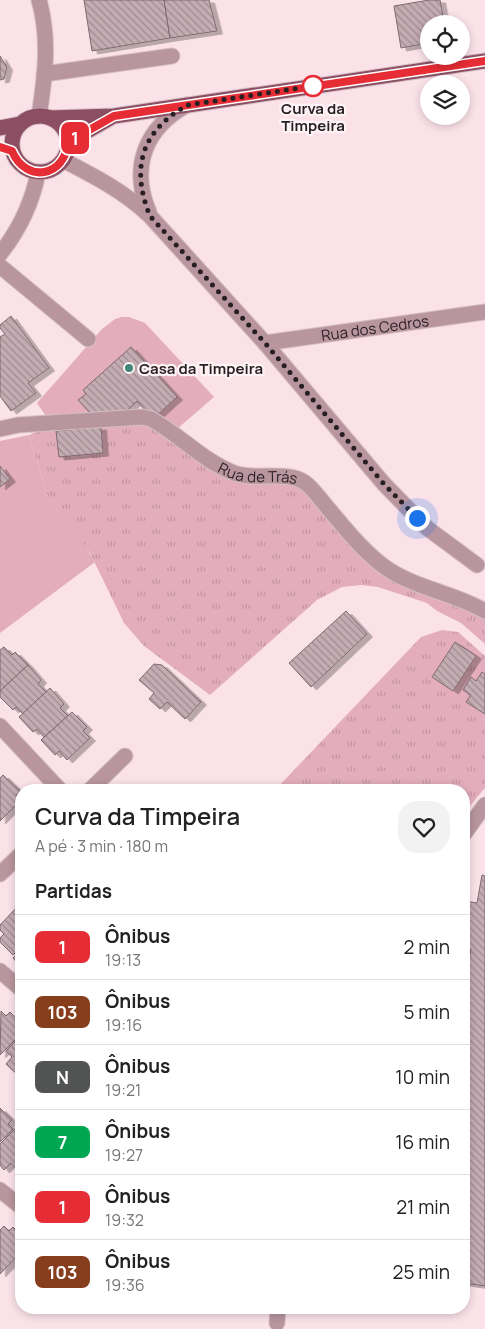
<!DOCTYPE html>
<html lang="pt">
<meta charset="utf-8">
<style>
:root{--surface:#fff;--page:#f2f2f2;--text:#222;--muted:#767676;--line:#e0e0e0}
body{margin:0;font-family:Manrope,sans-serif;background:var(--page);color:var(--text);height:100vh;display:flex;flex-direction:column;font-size:19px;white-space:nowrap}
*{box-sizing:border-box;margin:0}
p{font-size:16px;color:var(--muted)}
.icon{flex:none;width:28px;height:28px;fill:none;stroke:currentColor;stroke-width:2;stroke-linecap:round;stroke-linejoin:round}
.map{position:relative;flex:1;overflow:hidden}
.side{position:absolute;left:15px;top:784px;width:455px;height:530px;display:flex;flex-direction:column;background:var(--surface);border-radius:20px;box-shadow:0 2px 8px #0003}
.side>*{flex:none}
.badge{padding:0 10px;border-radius:8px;font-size:18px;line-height:32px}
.buttons{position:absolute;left:420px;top:15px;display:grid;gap:10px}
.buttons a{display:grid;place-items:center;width:50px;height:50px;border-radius:50%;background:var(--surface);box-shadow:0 2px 8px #0003;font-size:25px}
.you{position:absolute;width:25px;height:25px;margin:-12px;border:4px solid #fff;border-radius:50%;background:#1a73e8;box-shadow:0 0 0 8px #1a73e833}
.map>.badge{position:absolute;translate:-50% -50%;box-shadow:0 0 0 2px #fff}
h2{padding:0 20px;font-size:19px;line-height:45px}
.round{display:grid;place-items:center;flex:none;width:52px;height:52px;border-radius:20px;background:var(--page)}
.overview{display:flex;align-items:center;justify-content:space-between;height:85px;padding:0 20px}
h1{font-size:24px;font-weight:600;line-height:38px}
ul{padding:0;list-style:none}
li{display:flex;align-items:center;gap:15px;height:65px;padding:0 20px;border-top:1px solid var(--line)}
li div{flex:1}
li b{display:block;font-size:19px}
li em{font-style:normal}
li .badge{min-width:55px;font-weight:700;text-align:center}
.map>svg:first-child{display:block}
</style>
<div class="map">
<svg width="485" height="1329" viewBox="0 0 485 1329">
<defs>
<pattern id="grass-tufts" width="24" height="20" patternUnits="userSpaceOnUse" patternTransform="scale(1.25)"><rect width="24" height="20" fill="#e3adbd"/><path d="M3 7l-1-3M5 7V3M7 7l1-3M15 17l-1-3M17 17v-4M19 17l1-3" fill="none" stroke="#c394a2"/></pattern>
<pattern id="building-back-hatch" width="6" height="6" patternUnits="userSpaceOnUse" patternTransform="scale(1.25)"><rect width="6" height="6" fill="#c4acb3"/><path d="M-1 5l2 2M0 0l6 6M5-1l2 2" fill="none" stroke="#9f8b91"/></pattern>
<filter id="shadow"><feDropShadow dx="5.5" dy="3" stdDeviation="0" flood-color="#0004"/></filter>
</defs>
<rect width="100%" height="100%" fill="#fbe2e9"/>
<g fill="url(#grass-tufts)">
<path d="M147 419 233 480 300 485 354 543 457 605 485 618V644L461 623 437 611 427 603 378 587 361 585 342 587 317 600 210 695 144 646 124 623 90 553 48 497 29 435 55 425Z"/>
<path d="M442 630 458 632 485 656V788L464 813V790H275L421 637Z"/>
</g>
<g fill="#e3adbd">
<path d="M122 317H129L145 323 214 397 177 429 153 419 137 402 122 415 48 419 37 403 102 329 115 319Z"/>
<path d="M29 435 48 497 84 544 95 562 0 633V487L10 479 0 466V441Z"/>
</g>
<g fill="url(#building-back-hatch)" stroke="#7f696f" filter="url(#shadow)">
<path d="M84 0H164L170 38 92 51Z"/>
<path d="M164 0H209L217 31 170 38Z"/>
<path d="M429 0H440L443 16 437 17 438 24H429V43L401 48 394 6Z"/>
<path d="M0 56 7 67 4 79 0 80Z"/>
<path d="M11 316 49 368 28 383 36 393 11 411 0 396V337L5 334 0 328V325Z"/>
<path d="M131 347 177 397 153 419 137 401 122 415 93 416 78 400 86 394 83 390Z"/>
<path d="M101 427 103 453 59 457 56 431Z"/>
<path d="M0 466 10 479 0 487Z"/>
<path d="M346 611 367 634 311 687 289 663Z"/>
<path d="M455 642 476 656 453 691 432 677Z"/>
<path d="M4 647 12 655 15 652 28 665 0 691V650Z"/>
<path d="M154 664 162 665 201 702 185 719 167 702 160 709 149 699 154 693 139 680Z"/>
<path d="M28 665 41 680 38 684 46 692 23 714 16 707 13 710 0 697V691Z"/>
<path d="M482 672 485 674V714L466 702 471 695 463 690 471 677 476 681Z"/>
<path d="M50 688 64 704 60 708 68 716 44 737 37 729 33 732 19 717Z"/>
<path d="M72 712 87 727 83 731 90 738 67 760 59 751 55 755 41 740Z"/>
<path d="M3 775 20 791 16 795 21 800 0 821V778Z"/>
<path d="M482 875 485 876V1286L464 1283V995L471 949 464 948V901L477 903Z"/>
<path d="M18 906 21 909V947L13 955 0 942V938L4 934 0 930V925Z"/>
<path d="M21 949V967L13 958Z"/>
<path d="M1 1011 6 1016 10 1012 21 1023V1034L0 1055Z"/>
<path d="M21 1035V1078L6 1064 12 1057 6 1051Z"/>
<path d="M0 1108 12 1120 8 1124 13 1129 0 1142Z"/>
<path d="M21 1123V1166L17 1170 11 1163 4 1170 0 1165V1144Z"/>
<path d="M4 1226 9 1231 13 1227 21 1235V1252L0 1274V1230Z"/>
</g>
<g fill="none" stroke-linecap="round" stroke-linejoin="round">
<g stroke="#d5bfc5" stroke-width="17">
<g id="minor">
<path d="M44 74 172 56"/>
<path d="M39 116C45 77 50 39 39 0"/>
<path d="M63 160C94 176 125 192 150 216L265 343 384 484 427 528 477 565"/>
<path d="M149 212C130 167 145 128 187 105"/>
<path d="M0 254C20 229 32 203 38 173"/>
<path d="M0 266 88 339"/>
<path id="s1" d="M265 343 485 312"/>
<path id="s2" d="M0 429 18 425 142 417 151 419C180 435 203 461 234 473 255 481 286 470 304 482 313 488 320 499 327 507 344 527 361 549 382 565 412 588 452 592 485 611"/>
<path d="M0 726 60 790"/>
<path d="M90 790 125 756"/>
<path d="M464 834 485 805"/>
<path d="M0 874 21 854"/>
<path d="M0 971 21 989"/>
<path d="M0 1190 21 1207"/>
<path d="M277 1323 278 1308"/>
</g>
</g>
<g stroke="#d5bfc5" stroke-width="17">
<g id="major">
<circle cx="40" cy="144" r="28"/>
<path d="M50 118 114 116 485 61"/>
<path d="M0 128 20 124"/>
<path d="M68 142 110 118"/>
</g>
</g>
<use href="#minor" stroke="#b9959f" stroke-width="15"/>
<use href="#major" stroke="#8b4e62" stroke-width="15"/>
</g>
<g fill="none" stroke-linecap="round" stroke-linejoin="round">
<g stroke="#fff" stroke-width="11">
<path id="line" d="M0 147 12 151C26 184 65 177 68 142L114 116 485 61"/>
</g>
<use href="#line" stroke="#e62c34" stroke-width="8"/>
<path stroke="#281f22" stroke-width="5" stroke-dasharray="0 9" d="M313 86 188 105C142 130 130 167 150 216L265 343 384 484 417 518"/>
</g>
<circle fill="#fff" stroke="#e62c34" stroke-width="2.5" cx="313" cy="86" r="10"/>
<circle fill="#438679" stroke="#fef4f6" stroke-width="2" cx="129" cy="368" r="5"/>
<g text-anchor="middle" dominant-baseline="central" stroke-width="4.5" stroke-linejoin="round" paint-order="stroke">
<g font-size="15" font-weight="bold" fill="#281f22" stroke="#fef4f6">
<text x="313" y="108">Curva da<tspan x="313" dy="17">Timpeira</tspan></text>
</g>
<g font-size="15" fill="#281f22" stroke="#fef4f6">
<text stroke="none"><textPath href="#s1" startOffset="111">Rua dos Cedros</textPath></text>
<text stroke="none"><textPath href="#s2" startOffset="275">Rua de Trás</textPath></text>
</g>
<g font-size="15" font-weight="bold" fill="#281f22" stroke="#fef4f6" text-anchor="start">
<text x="139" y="368">Casa da Timpeira</text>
</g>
</g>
</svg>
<div class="buttons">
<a><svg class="icon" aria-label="locate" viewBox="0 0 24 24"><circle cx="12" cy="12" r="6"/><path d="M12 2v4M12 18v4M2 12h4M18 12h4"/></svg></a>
<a><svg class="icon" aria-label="layers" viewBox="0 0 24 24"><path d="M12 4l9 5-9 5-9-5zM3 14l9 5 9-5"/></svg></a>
</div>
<div class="you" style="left:417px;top:518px"></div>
<b class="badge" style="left:75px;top:138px;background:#e62c34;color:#fff">1</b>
<section class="side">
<div class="overview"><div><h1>Curva da Timpeira</h1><p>A pé · 3 min · 180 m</p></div><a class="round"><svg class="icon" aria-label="heart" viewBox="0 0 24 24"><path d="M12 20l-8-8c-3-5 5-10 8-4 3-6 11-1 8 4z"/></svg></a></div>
<h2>Partidas</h2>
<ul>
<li><span class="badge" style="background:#e62c34;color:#fff">1</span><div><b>Ônibus</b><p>19:13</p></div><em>2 min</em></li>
<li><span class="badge" style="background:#863e1d;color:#fff">103</span><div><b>Ônibus</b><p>19:16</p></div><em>5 min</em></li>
<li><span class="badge" style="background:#525353;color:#fff">N</span><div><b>Ônibus</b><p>19:21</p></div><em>10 min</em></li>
<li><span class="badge" style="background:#00a651;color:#fff">7</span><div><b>Ônibus</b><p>19:27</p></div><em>16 min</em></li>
<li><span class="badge" style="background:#e62c34;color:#fff">1</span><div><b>Ônibus</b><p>19:32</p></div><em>21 min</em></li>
<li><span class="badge" style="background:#863e1d;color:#fff">103</span><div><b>Ônibus</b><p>19:36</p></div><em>25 min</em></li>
</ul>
</section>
</div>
